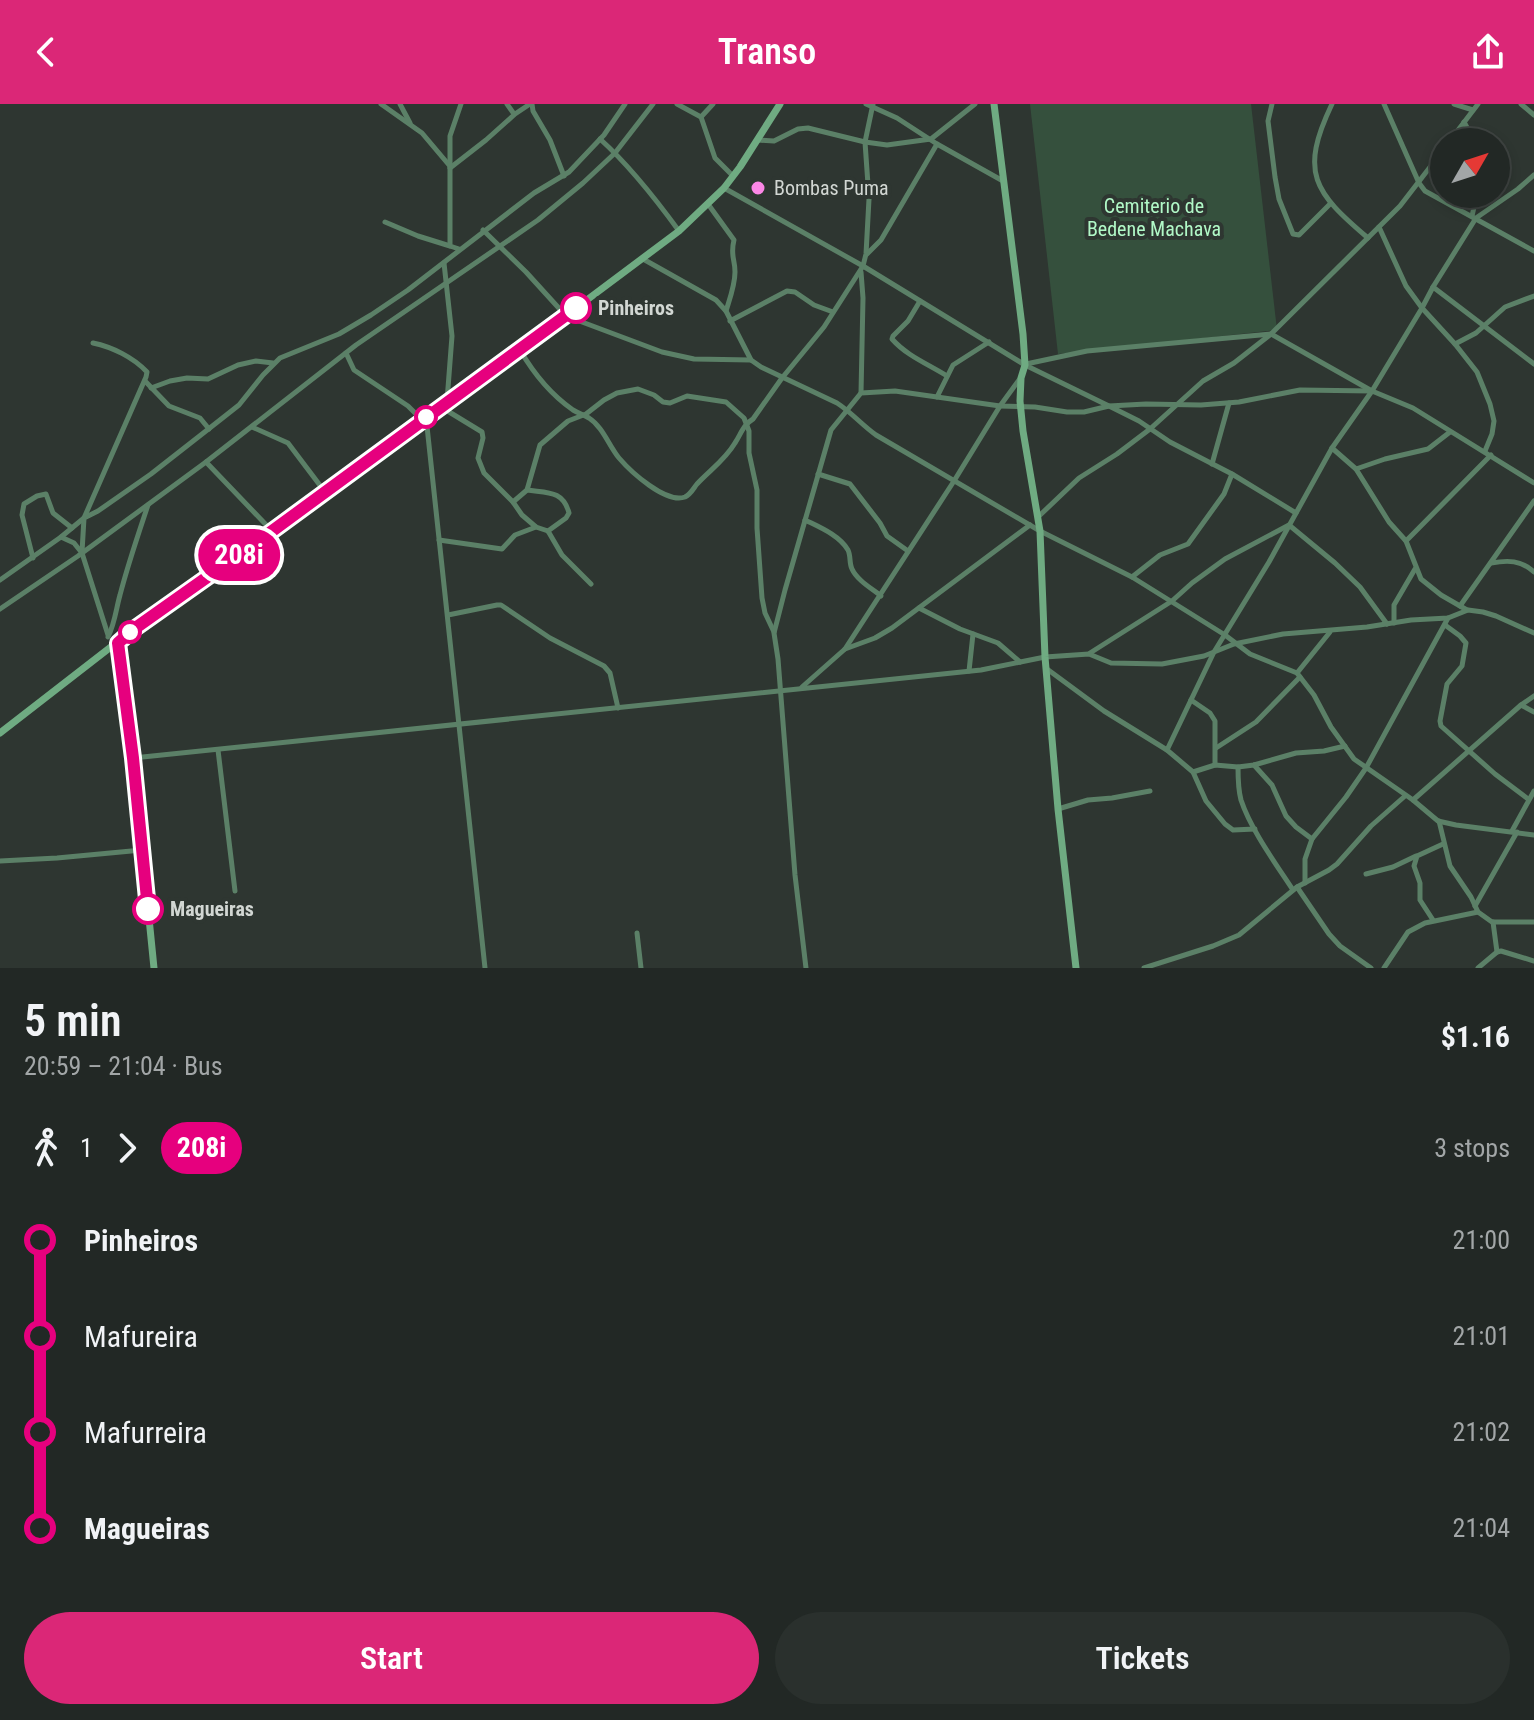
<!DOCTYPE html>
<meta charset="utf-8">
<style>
:root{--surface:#222825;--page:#2a302d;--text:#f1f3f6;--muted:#a2a6a7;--line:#3f4442;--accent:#db2777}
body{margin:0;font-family:"Roboto Condensed",sans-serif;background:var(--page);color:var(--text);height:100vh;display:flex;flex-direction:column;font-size:30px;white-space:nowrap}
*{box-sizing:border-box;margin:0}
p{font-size:26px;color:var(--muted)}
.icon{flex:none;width:44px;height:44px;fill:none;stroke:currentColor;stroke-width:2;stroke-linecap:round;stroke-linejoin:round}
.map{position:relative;height:864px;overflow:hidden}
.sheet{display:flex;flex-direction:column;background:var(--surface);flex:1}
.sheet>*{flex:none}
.badge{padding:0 16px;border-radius:26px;font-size:28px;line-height:52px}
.needle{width:52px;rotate:51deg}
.fabs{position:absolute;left:1430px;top:24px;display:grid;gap:16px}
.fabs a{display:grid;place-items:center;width:80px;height:80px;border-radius:50%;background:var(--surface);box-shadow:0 4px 12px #0003,0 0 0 2px var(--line);font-size:40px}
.map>.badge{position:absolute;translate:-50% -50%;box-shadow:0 0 0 4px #fff}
.legs{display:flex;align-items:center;gap:12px;height:88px;padding:0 24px;font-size:26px}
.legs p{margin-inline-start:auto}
.overview{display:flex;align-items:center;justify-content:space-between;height:136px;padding:0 24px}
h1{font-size:44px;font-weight:600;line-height:60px}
.button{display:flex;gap:16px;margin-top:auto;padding:16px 24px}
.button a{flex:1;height:92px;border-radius:48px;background:var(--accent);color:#fff;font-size:32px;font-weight:600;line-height:92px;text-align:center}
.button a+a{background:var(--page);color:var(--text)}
ul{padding:0 24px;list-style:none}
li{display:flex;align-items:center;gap:28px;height:96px;font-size:30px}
li i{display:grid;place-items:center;width:12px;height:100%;margin:0 10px;background:currentColor}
li i::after{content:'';width:20px;height:20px;margin:-10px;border:6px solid;border-radius:50%;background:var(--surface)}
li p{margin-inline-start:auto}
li:first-child i{background:linear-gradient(#0000 50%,currentColor 0)}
li:last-child i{background:linear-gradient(currentColor 50%,#0000 0)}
header{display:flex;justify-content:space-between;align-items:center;height:104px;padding:0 24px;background:var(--accent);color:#fff;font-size:36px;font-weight:600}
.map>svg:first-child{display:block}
</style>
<header><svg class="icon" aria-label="back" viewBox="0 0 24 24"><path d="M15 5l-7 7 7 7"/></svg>Transo<svg class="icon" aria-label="share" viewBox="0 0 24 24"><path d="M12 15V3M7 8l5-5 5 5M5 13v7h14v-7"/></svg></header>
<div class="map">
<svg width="1534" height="864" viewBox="0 0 1534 864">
<rect width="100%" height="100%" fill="#2e3631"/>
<path fill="#35503d" d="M1030 0H1251L1277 226 1058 250Z"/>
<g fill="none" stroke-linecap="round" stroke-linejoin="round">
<g stroke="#5b8067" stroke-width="5">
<path d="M381 0 422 29 449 61"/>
<path d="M400 0 410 19"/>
<path d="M507 0 514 10"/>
<path d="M532 0 533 7 550 36 564 72"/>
<path d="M677 0 701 13 715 54 733 72"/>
<path d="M866 0 897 14 937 40 1003 77"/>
<path d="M1272 0 1268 17 1275 73 1279 95 1293 130 1299 131 1330 100"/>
<path d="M1332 0C1299 69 1314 88 1368 134"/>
<path d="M1384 0 1419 79 1425 87 1534 147"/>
<path d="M1454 0 1473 6"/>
<path d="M1521 0 1534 11"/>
<path d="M701 13 713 0"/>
<path d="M1464 18 1475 38"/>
<path d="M600 35C630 62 655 94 679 127"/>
<path d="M758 36 774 37 798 25 808 24 865 38 887 41 931 35 975 0"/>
<path d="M1449 38 1478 0"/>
<path d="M450 64 486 36 515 10 530 0"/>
<path d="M724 84 863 162 1025 261 1109 302 1146 300 1201 301 1239 298 1300 286 1372 287"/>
<path d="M708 100 734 136C730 152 735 154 735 168 735 181 730 194 726 207"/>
<path d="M1472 112 1477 90"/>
<path d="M385 118 418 132 450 142"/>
<path d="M1379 123 1406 182 1422 204 1455 240 1477 268 1490 300 1494 317 1492 330 1485 347"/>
<path d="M483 126 526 168 566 212 662 248 694 255 751 256"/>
<path d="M459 145 450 142V32L461 0"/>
<path d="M867 150 881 136 937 40"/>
<path d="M643 155 716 196 726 207 751 256 761 263 837 299C851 308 862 321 876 331L1040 427 1132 473 1225 531 1250 550 1297 569 1314 591 1331 623 1354 655 1413 696 1438 717 1456 721 1534 731"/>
<path d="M444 159 452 232 447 297"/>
<path d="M861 168 863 194 861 289"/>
<path d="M1433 183 1534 260"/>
<path d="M920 197 908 217 893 232 892 235C907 252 928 260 947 272"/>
<path d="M730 217 787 187 795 188 814 201 833 208"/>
<path d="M1455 240 1476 229 1505 203 1534 192"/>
<path d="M520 246C534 270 550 290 573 306 578 309 584 311 589 314 603 323 609 342 619 354 631 368 666 400 685 393 691 390 693 385 697 380 710 366 725 356 735 339 741 330 743 321 753 315L782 274 824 223 863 162 866 150 869 95 865 38 873 0"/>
<path d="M346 249 354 266 408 302 422 316"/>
<path d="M1026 260 1087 247 1271 230 1372 287 1413 304 1534 379"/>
<path d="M145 277 169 302 200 314 209 325"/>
<path d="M151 284 170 277 187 274 208 275 238 261 256 257 273 259"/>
<path d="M937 293 953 261 989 238"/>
<path d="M441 303 482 328 483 334 478 354 484 369 513 398 522 411 536 423 548 427 562 451 591 480"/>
<path d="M426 313 485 864"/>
<path d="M252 323 288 339 325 388"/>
<path d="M1332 344 1356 365 1389 418 1406 437 1421 475 1441 491 1467 506"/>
<path d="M206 358 272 427"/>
<path d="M1212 360 1229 299"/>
<path d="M1356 365 1385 355 1428 345 1450 328"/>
<path d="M818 370 850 380 880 419 887 432 908 447"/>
<path d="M527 386C547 389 563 386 569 409L566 414 548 427"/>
<path d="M513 398 527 386 540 341 568 317 586 310 604 296 617 289 638 285 654 291 663 298 670 299 687 292 726 298 744 314 749 327V349L757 386V424L762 494 765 509 774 528"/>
<path d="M1038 413 1079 374 1117 350 1150 325 1203 277 1234 259 1271 230 1400 102 1444 45"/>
<path d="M805 416C819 423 839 431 848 446 851 452 849 459 852 465 857 476 871 484 881 492"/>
<path d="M61 433 74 439 82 449 108 531"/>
<path d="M439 436 502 445 515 431 536 423"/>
<path d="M1406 437 1491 351"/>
<path d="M82 448 84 414 98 407 151 370 220 316 239 301 263 271 280 254 339 230 371 211 408 186 534 89 569 68 604 31 625 0"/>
<path d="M33 454 22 411 24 400 37 392 46 390 53 409 72 424"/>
<path d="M1491 459C1508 456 1521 456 1534 468"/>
<path d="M1132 473 1160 451 1188 440 1224 390 1232 370"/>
<path d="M0 476 61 433 84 414 146 273 147 268C133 253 112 243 93 239"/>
<path d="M1460 502 1534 397"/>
<path d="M919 504 960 525 998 539 1020 558"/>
<path d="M0 505 78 452 206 358 356 241 538 116 583 79 615 49 653 0"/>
<path d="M448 511 497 501H501L550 534 604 562 610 569 618 604"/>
<path d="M1394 519V501L1415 465"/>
<path d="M1445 521 1460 532 1466 539 1462 562 1447 580 1440 617 1441 622 1495 670 1528 695"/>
<path d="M108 533C115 519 116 505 120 491 128 460 138 431 148 401"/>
<path d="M845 545 875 534 892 524 1030 421"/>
<path d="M1090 549 1172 497 1192 479 1225 455 1289 421 1335 459 1360 483 1387 520"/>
<path d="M1047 565 1104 607 1167 646 1193 668 1206 697 1225 720 1233 726 1255 725"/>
<path d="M969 567 973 530"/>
<path d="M1297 569 1330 528"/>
<path d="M802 583 845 545 954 377 1000 302 1019 276"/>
<path d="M1191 596 1210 609 1215 617V661"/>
<path d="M1521 601 1534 608"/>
<path d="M1216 644 1256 618 1300 573"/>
<path d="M218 646 235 787"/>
<path d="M1167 646 1214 548 1269 458 1332 344 1372 287 1422 204 1433 183 1476 114 1518 85 1534 71"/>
<path d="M133 654 981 566 1045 553 1089 550 1111 559 1162 560 1204 552 1234 540 1283 530 1367 523 1411 516 1448 514 1468 506 1483 508 1496 512 1534 529"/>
<path d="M1254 661 1272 681 1286 712 1296 723 1312 735"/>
<path d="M1238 663C1238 674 1238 685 1241 696 1251 726 1276 760 1293 786"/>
<path d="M1193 668 1215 661 1238 663 1254 661 1296 649 1324 647 1345 642"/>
<path d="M1413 696 1521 601 1534 592"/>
<path d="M1058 705 1088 696 1112 694 1150 687"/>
<path d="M1439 717 1450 762 1471 793 1478 808 1492 818H1534"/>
<path d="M1512 727 1534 687"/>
<path d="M0 757 57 754 142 746"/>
<path d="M1366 770 1393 763 1416 752"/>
<path d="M1305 779V755L1312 735 1346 693 1366 664 1448 514"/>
<path d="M1297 783 1329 830 1340 842 1371 864"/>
<path d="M1475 802 1517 728"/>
<path d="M1433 816 1420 796V779L1414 762 1417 752 1443 740"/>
<path d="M1493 818 1497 848"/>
<path d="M637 829 641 864"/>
<path d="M806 864 795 771 778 555 774 529 785 486 829 333 831 326 861 289 895 287 1000 302 1035 303 1067 308H1084L1109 302 1139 317 1170 338 1232 370 1296 409"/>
<path d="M1144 864 1213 842 1239 831 1297 783 1329 766 1337 760 1371 722 1405 692"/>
<path d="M1384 864 1408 828 1425 819 1478 808"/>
<path d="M1478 864 1497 848 1501 847 1534 857"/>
</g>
<g stroke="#6fab82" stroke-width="7">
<path d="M994 0 1023 230 1025 261 1021 274 1020 297 1023 327 1040 427 1045 553 1058 705 1076 864"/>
<path d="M118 539 133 654 154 864"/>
<path d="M0 629 134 525 520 246 679 127 724 84 740 63 780 0"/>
</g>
</g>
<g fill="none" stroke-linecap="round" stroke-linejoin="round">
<g stroke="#fff" stroke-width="18">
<path id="line-1" d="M148 805 133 654 118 539 134 525 264 433 576 204"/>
</g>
<use href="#line-1" stroke="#e6007e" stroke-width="12"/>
</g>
<circle fill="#fb87e6" stroke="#2e3631" stroke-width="3" cx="758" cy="84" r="8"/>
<g fill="#fff" stroke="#e6007e" stroke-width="4">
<circle cx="576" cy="204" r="14"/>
<circle cx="426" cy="313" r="10"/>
<circle cx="130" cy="528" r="10"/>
<circle cx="148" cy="805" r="14"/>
</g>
<g text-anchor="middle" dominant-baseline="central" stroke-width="8" stroke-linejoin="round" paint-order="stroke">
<g font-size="20" fill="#d2d7d3" stroke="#2e3631" text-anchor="start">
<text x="774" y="84">Bombas Puma</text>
</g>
<g font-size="20" fill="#b1f8c7" stroke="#2e3631">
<text x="1154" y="102">Cemiterio de<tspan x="1154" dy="23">Bedene Machava</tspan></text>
</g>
<g font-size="20" font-weight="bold" fill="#d2d7d3" stroke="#2e3631" text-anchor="start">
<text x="598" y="204">Pinheiros</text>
<text x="170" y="805">Magueiras</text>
</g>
</g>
</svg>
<div class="fabs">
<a><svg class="needle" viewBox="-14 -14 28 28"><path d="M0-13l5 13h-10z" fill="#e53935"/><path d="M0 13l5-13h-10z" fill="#a2a6a7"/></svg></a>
</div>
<b class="badge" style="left:239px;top:451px;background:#e6007e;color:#fff">208i</b>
</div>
<section class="sheet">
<div class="overview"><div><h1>5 min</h1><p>20:59 – 21:04 · Bus</p></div><b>$1.16</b></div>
<div class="legs"><svg class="icon" aria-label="walk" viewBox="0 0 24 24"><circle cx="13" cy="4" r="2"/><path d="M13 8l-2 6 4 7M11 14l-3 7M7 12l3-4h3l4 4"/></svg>1<svg class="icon" aria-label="forward" viewBox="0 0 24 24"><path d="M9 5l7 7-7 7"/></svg><b class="badge" style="background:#e6007e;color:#fff">208i</b><p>3 stops</p></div>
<ul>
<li><i style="color:#e6007e"></i><b>Pinheiros</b><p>21:00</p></li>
<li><i style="color:#e6007e"></i><span>Mafureira</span><p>21:01</p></li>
<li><i style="color:#e6007e"></i><span>Mafurreira</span><p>21:02</p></li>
<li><i style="color:#e6007e"></i><b>Magueiras</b><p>21:04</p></li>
</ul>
<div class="button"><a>Start</a><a>Tickets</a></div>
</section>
